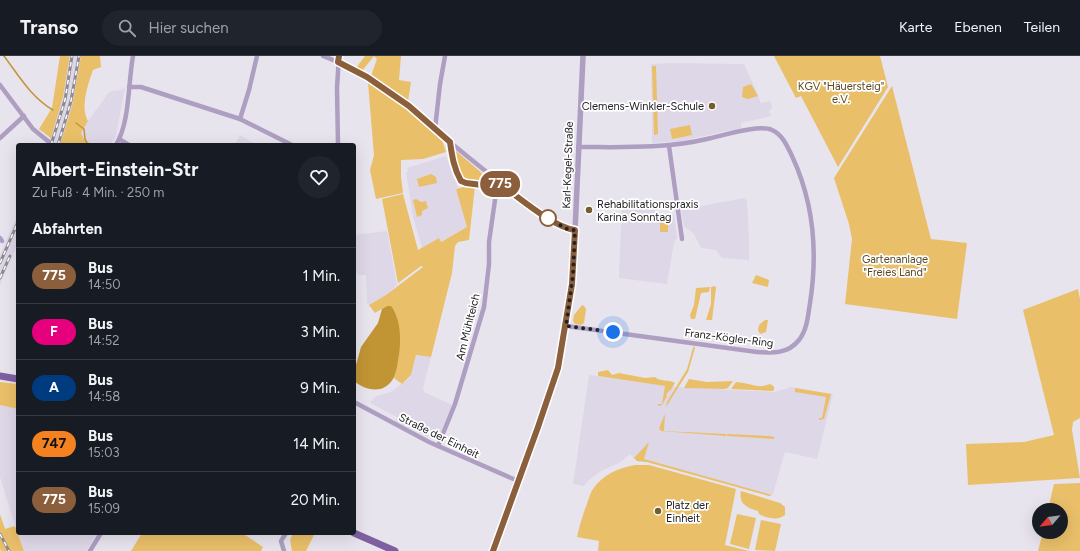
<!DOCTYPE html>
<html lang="de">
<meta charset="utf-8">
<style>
:root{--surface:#171b24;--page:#20242c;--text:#f1f3f6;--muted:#9ea1a6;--line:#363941}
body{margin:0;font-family:Figtree,sans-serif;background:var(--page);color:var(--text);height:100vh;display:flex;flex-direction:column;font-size:15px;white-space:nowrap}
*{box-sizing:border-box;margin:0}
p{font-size:13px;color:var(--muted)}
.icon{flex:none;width:22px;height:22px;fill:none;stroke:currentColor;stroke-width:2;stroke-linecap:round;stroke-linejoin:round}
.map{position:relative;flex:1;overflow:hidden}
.drawer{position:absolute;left:16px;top:87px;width:340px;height:392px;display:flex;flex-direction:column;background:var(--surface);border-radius:4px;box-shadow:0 4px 16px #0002}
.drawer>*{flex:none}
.badge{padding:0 8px;border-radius:13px;font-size:14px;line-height:26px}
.needle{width:26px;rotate:241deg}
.buttons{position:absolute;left:1032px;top:447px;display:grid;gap:8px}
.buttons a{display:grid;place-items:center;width:36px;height:36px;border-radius:50%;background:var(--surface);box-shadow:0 4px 16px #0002;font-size:20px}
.you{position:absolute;width:20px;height:20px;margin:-10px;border:3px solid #fff;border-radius:50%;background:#1a73e8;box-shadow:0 0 0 6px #1a73e833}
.map>.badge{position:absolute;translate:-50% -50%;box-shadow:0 0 0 2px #fff}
h2{padding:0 16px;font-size:15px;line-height:36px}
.round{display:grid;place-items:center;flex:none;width:42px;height:42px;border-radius:21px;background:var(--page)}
.summary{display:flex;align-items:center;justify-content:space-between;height:68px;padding:0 16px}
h1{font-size:19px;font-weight:700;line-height:30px}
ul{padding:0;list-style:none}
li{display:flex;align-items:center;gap:12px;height:56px;padding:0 16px;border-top:1px solid var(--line)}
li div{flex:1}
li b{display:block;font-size:15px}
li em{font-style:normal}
li .badge{min-width:44px;font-weight:700;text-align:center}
header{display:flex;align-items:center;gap:24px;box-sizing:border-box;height:56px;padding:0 20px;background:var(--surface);border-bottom:1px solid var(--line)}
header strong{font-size:19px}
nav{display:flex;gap:22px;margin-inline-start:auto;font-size:14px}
.search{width:280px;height:36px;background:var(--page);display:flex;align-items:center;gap:10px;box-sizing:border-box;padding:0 14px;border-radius:22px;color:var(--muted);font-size:15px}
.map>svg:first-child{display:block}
</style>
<header>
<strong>Transo</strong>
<div class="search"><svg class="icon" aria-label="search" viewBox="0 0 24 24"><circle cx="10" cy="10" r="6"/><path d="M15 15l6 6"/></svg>Hier suchen</div>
<nav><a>Karte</a><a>Ebenen</a><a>Teilen</a></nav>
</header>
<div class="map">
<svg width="1080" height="495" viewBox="0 0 1080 495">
<rect width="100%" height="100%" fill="#e8e4ee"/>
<g fill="#ded7e7">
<path d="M69 0H81L72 50 60 89H48L63 41Z"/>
<path d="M673 7 744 8 755 32 761 47 771 45 772 53 769 54 771 60 741 67V72L681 85 652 87 651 8Z"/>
<path d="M125 31 116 80 110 89H93L84 83 81 77 88 65 107 39 111 35 121 34Z"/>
<path d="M240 79 257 89H235Z"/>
<path d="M446 100 454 123H455L458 132H456L467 171 440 186 439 182 422 192 413 161 406 116 408 115 407 112Z"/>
<path d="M744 142 747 145 749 183V204L722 202 716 194 701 192 694 178 684 170 681 154Z"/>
<path d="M622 146 655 148V158H674L677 182 674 187 667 228 619 222Z"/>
<path d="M18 158V187L0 229V199Z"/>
<path d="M387 175 397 229 386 239 369 249 367 247 366 219H358L355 211 354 179Z"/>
<path d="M416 299 431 301 423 332 424 336 452 349V351L440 378 435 383H432L395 365 397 361 370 347 373 343 377 340 391 336 410 322Z"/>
<path d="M589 319 674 331 775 336 791 331 833 338 817 403 785 396 773 438 769 440 647 406 637 405 630 398 619 407 601 415 589 424 584 430 573 428Z"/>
<path d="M0 349 18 353V477H97L86 495H24L8 447 0 421Z"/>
</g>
<g fill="#e9bf69">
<path d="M60 0H69V4L63 41 51 82 39 73 52 52Z"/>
<path d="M81 0H100L101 11 93 14C88 28 80 51 88 65L81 77 84 83 93 89H60L72 50Z"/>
<path d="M365 0H401L399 24 411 26 408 45 371 20 377 3 374 0 362 15 356 12Z"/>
<path d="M774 0H880L888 31 838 111 801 40 796 42Z"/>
<path d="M652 10H656L658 78 654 79Z"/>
<path d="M368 27 400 47 442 84 446 96 423 103 401 104V121L403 137 376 143 370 114 374 99Z"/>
<path d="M751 28 758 40 748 43 742 41 743 31Z"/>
<path d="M892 30 931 183 967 187 957 263 845 248 852 183 849 168 834 122Z"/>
<path d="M690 69 692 79 672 83 670 73Z"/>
<path d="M455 94 491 125V127L470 126 463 123 454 95Z"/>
<path d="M431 118 436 121 437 127 419 131 417 123Z"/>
<path d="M467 130H475L469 184 458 186 455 190 452 217 431 301 416 299 411 319 402 328 394 322 399 300 387 250 375 257 369 249 386 239 423 211 421 210 398 227 382 143 403 138 418 194 439 182 441 186 467 171 456 133Z"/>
<path d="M416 143 421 146 426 145 428 152 422 155V159L417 161 413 144Z"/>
<rect x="660" y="162" width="8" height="14"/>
<path d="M756 219 769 224 768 231 752 227Z"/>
<path d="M715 230 716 232 712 264H706L711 248V231Z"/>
<path d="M710 231 709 236 701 237 695 263H691L690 259 694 249 696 232Z"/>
<path d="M1078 233 1080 243V362L1073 366 1072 374 1080 422 968 429 966 388 1024 386 1054 379 1023 254Z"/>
<path d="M582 249 584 250 586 253 584 267 581 269 575 268 573 265 574 259Z"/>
<path d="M765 264H768L766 276 760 278 758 274 759 269Z"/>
<path d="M694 290 695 292 688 316 666 351 667 346 687 313 693 292Z"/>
<path d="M608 314 612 319 619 317 645 322 655 321C660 326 668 323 675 327L670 335H669L666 339 667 340 662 349 658 350V348H662L665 330 598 320V316Z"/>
<path d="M689 323 707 326 733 325 728 332 724 333 684 332Z"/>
<path d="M0 326 18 328V353L0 349Z"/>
<path d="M736 326C743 326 756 331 763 330 768 329 770 326 774 331V334L772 335 731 333Z"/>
<path d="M795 332 831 338 824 363 819 364V362H822L826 341 795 336Z"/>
<path d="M665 358 664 375 726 378V380L661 375 659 372Z"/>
<path d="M727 378 769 380 774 381V383L727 380Z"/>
<path d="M649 386 644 403 772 439 769 440 647 406 637 405 634 402Z"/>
<path d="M636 409H649L736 433 725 489 749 495H598L599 485 577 481C579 471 582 462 585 453 588 447 589 439 593 433 602 419 620 411 636 409Z"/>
<path d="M1080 427V495H1038L1043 476H1061V454H1048L1054 428Z"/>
<path d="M741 435 780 447 785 451V459C778 465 767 462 759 458L758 455C748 452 738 448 741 435Z"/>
<path d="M0 458 5 473 15 470 24 495H1L0 493Z"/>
<path d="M737 458 756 462 749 493 730 488Z"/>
<path d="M761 464 781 468 775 495 755 494Z"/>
<path d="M142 477H242L263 491 261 495H131Z"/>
<path d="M293 477H315L306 495H292L290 484Z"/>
</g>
<path fill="#c19534" d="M387 250H391C403 266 401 292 397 311 396 314 395 320 393 323 384 338 367 335 355 326L354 316 361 291 378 267 382 253Z"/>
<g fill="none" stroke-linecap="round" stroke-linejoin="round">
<g stroke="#c19534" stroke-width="1.5">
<path d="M4 0C19 20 31 41 53 54"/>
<path d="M76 67 84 73 85 83 88 89"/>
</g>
<g stroke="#ae9ec2" stroke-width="4.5">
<path d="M323 0C354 12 385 29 410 50 424 62 437 75 451 87 473 105 495 123 518 141 532 152 557 171 575 174"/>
<path d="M0 29 33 73 49 86"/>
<path d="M129 31H141L240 63 292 89"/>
<path d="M240 63 249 34 257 0"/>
<path d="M435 73 440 28 445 0"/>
<path d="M0 82 24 60"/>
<path d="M119 83 129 89"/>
<path d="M116 89C130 66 128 27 133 0"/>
<path d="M338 89 337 32 339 0"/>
<path d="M669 90 682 183"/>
<path d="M0 182 2 185"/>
<path d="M566 270 757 296C773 297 788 298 799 284 807 274 808 260 810 247 818 196 814 147 792 100 787 90 783 79 772 74 759 68 722 80 707 83 665 93 621 91 578 91"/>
<path d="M354 346 429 386 518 425"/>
<path d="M438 390 455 348 484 251 489 208V186L496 137 500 128"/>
<path d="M90 495 101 477"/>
<path d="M284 495 281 485 286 477"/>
</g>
<path stroke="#ae9ec2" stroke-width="5.5" d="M493 495 549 342 560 301 573 219 583 0"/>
<g stroke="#7e60a1" stroke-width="7">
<path d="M0 320 18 323"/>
<path d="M354 477 395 495"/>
</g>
<g stroke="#8d8a91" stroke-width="3">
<g id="rail">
<path d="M51 89 65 44 72 0"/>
<path d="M58 89 71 45 79 0"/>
<path d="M0 207 18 166"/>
<path d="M0 222 10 200"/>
<path d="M0 478 9 495"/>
</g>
</g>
<use href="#rail" stroke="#fff" stroke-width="1.5" stroke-dasharray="4.5" stroke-linecap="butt"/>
</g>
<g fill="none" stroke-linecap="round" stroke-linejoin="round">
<g stroke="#fff" stroke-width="9">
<path id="line" d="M339 0 338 6 367 21 409 50 450 86C452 100 454 113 461 125L466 127 498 131 500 128C520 142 553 171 575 174L572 228 558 312 538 371 493 495"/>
</g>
<use href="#line" stroke="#8b5e3c" stroke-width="6"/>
<path stroke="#222124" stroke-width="4" stroke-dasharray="0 7.2" d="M548 162 569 174H575L573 219 566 270 613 276"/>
</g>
<g fill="#755d2e" stroke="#fff" stroke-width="1.5">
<circle cx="712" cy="50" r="4"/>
<circle cx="589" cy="154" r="4"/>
<circle cx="658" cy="455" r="4"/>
</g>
<circle fill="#fff" stroke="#8b5e3c" stroke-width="2" cx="548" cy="162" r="8"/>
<g text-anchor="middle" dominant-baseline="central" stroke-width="3.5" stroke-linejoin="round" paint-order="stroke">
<g font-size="11" fill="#5b4821" stroke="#fff">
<text x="841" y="30">KGV "Häuersteig"<tspan x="841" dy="13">e.V.</tspan></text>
<text x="895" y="203">Gartenanlage<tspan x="895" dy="13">"Freies Land"</tspan></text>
</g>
<g font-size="11" fill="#222124" stroke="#fff" text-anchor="start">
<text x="704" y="50" text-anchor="end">Clemens-Winkler-Schule</text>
<text x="597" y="148">Rehabilitationspraxis<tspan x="597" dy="13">Karina Sonntag</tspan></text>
<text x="666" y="449">Platz der<tspan x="666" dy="13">Einheit</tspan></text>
</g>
<g font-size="11" fill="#222124" stroke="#fff">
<text transform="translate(568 109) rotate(-88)">Karl-Kegel-Straße</text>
<text transform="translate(468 271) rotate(-76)">Am Mühlteich</text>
<text transform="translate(729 282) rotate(7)">Franz-Kögler-Ring</text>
<text transform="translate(439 380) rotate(26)">Straße der Einheit</text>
</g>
</g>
</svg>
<div class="buttons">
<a><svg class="needle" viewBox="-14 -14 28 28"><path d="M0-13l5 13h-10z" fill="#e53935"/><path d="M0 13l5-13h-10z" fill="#9ea1a6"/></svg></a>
</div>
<div class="you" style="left:613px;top:276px"></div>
<b class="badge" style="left:500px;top:128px;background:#8b5e3c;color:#fff">775</b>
<section class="drawer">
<div class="summary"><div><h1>Albert-Einstein-Str</h1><p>Zu Fuß · 4 Min. · 250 m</p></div><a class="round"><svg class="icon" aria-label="heart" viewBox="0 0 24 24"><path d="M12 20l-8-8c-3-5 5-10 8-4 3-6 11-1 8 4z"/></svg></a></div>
<h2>Abfahrten</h2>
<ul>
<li><span class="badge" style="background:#8b5e3c;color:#fff">775</span><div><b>Bus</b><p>14:50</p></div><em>1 Min.</em></li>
<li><span class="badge" style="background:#e6007e;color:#fff">F</span><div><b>Bus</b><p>14:52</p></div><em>3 Min.</em></li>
<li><span class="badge" style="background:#003b80;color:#fff">A</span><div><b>Bus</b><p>14:58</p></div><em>9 Min.</em></li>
<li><span class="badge" style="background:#f58220;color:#111">747</span><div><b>Bus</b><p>15:03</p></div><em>14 Min.</em></li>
<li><span class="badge" style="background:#8b5e3c;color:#fff">775</span><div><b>Bus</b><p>15:09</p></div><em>20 Min.</em></li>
</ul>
</section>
</div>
